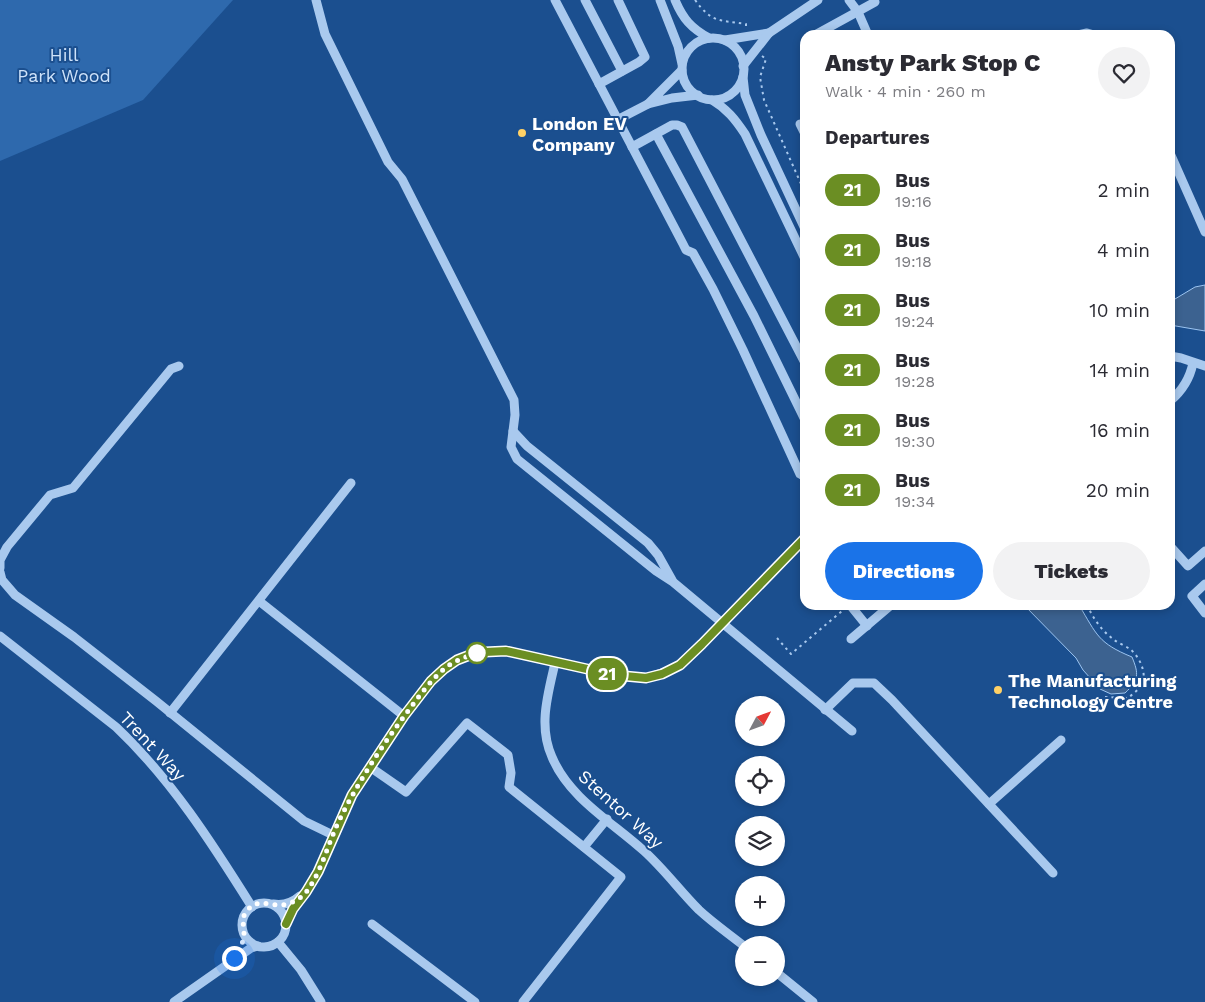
<!DOCTYPE html>
<meta charset="utf-8">
<style>
:root{--surface:#fff;--page:#f2f2f3;--text:#2b2b33;--muted:#7c7c81;--accent:#1a73e8}
body{margin:0;font-family:"Work Sans",sans-serif;background:var(--page);color:var(--text);height:100vh;display:flex;flex-direction:column;font-size:19px;white-space:nowrap}
*{box-sizing:border-box;margin:0}
p{font-size:16px;color:var(--muted)}
.icon{flex:none;width:28px;height:28px;fill:none;stroke:currentColor;stroke-width:2;stroke-linecap:round;stroke-linejoin:round}
.map{position:relative;flex:1;overflow:hidden}
.details{position:absolute;left:800px;top:30px;width:375px;height:580px;display:flex;flex-direction:column;background:var(--surface);border-radius:15px;box-shadow:0 2px 8px #0003}
.details>*{flex:none}
.badge{padding:0 10px;border-radius:16px;font-size:18px;line-height:32px}
.needle{width:32px;rotate:49deg}
.tools{position:absolute;left:735px;top:696px;display:grid;gap:10px}
.tools a{display:grid;place-items:center;width:50px;height:50px;border-radius:50%;background:var(--surface);box-shadow:0 2px 8px #0003;font-size:25px}
.you{position:absolute;width:25px;height:25px;margin:-12px;border:4px solid #fff;border-radius:50%;background:#1a73e8;box-shadow:0 0 0 8px #1a73e833}
.map>.badge{position:absolute;translate:-50% -50%;box-shadow:0 0 0 2px #fff}
h2{padding:0 25px;font-size:19px;line-height:45px}
.round{display:grid;place-items:center;flex:none;width:52px;height:52px;border-radius:26px;background:var(--page)}
.head{display:flex;align-items:center;justify-content:space-between;height:85px;padding:0 25px}
h1{font-size:24px;font-weight:800;line-height:38px}
.primary-button{display:flex;gap:10px;margin-top:auto;padding:10px 25px}
.primary-button a{flex:1;height:58px;border-radius:30px;background:var(--accent);color:#fff;font-size:20px;font-weight:800;line-height:58px;text-align:center}
.primary-button a+a{background:var(--page);color:var(--text)}
ul{padding:0;list-style:none}
li{display:flex;align-items:center;gap:15px;height:60px;padding:0 25px}
li div{flex:1}
li b{display:block;font-size:19px}
li em{font-style:normal}
li .badge{min-width:55px;font-weight:700;text-align:center}
.map>svg:first-child{display:block}
</style>
<div class="map">
<svg width="1205" height="1002" viewBox="0 0 1205 1002">
<rect width="100%" height="100%" fill="#1b4f8f"/>
<path fill="#2e69ad" d="M0 0H233L143 100 0 161Z"/>
<g fill="#3c6290" stroke="#9cc4f0">
<path d="M1205 285V331L1170 325V302L1195 287Z"/>
<path d="M1024 605H1079C1097 635 1098 643 1132 657 1139 674 1139 680 1125 693L1111 694 1100 689 1083 670 1076 658Z"/>
</g>
<g fill="none" stroke-linecap="round" stroke-linejoin="round">
<g stroke="#a9c9ee" stroke-width="2" stroke-dasharray="2.5 4" stroke-linecap="butt">
<path d="M695 0C712 23 719 20 746 24V27"/>
<path d="M762 56 766 59 760 77 764 100 805 193"/>
<path d="M1087 605C1093 618 1101 630 1113 639 1118 643 1125 646 1130 649 1140 657 1149 676 1140 688 1136 691 1132 695 1128 698L1102 697"/>
<path d="M777 638 791 654 842 611"/>
</g>
<g stroke="#a9c9ee" stroke-width="9">
<path d="M316 0 325 34 388 162 402 179 514 400 515 415 511 447 517 459 656 571 673 582 852 731"/>
<path d="M555 0 683 244 686 250 693 253 713 289 743 350 800 474 805 477"/>
<path d="M585 0 622 71"/>
<path d="M660 0 678 46 682 64"/>
<path d="M675 0C683 19 691 28 709 38"/>
<path d="M849 0 858 12 868 35"/>
<path d="M815 35 875 2"/>
<path d="M1078 35 1087 33 1094 35"/>
<circle cx="713" cy="69" r="31"/>
<path d="M725 40 769 33"/>
<path d="M743 66 769 33 818 0"/>
<path d="M682 70 648 104 672 98 698 95"/>
<path d="M743 77 745 95 761 135 805 229"/>
<path d="M599 84 639 62 645 57 618 0"/>
<path d="M712 100C727 109 735 119 745 134L805 259"/>
<path d="M617 120 648 104"/>
<path d="M800 124 805 134"/>
<path d="M656 134 754 316 805 420"/>
<path d="M632 147 672 125H677L682 127 805 363"/>
<path d="M1170 153 1205 232"/>
<path d="M1170 356 1181 358 1205 366"/>
<path d="M1170 401C1182 391 1190 378 1193 363"/>
<path d="M513 431 527 446 648 543 658 555 672 580"/>
<path d="M1170 546 1188 566 1205 551"/>
<path d="M0 568V560L7 547 50 495 73 488 171 369 179 366"/>
<path d="M0 572 2 580 15 595 74 637 156 701 304 821 333 835"/>
<path d="M1205 584 1192 596 1205 613"/>
<path d="M259 601 404 716"/>
<path d="M850 605 867 626"/>
<path d="M0 636 116 727C171 779 212 843 252 907"/>
<path d="M851 639 891 605"/>
<path d="M555 663C548 694 538 726 552 757 569 798 612 822 644 851 664 869 680 891 699 910 713 923 729 934 744 946"/>
<path d="M825 710 853 683H874L892 700 1053 873"/>
<path d="M170 713 351 483"/>
<path d="M370 767 406 792 467 723 508 755 511 773 509 787 621 877 523 1002"/>
<path d="M989 804 1061 740"/>
<path d="M584 847 607 819"/>
<circle cx="264" cy="925" r="22"/>
<path d="M273 904C284 906 292 903 300 896"/>
<path d="M286 924 293 909 306 892 318 872 352 795 404 716 431 681 444 669 457 660 470 655 485 652 506 651 614 675 646 678 662 673 680 665 702 644 805 538"/>
<path d="M372 924 475 1002"/>
<path d="M278 942 301 970 321 1002"/>
<path d="M776 972 813 1002"/>
<path d="M174 1002 251 948 258 946"/>
</g>
</g>
<g fill="none" stroke-linecap="round" stroke-linejoin="round">
<g stroke="#fff" stroke-width="11">
<path id="line" d="M286 924 293 909 306 892 318 872 352 795 404 716 431 681 444 669 457 660 470 655 485 652 506 651 614 675 646 678 662 674 680 665 702 644 805 538"/>
</g>
<use href="#line" stroke="#6b8e23" stroke-width="8"/>
<path stroke="#fff" stroke-width="5" stroke-dasharray="0 9" d="M234 958C239 951 244 942 244 933 244 925 241 919 246 912 257 897 268 906 281 905 290 905 302 898 307 891 321 872 327 847 337 825 357 783 383 744 411 707 421 694 431 680 443 670 453 661 465 657 477 653"/>
</g>
<g fill="#ffd166" stroke="#1b4f8f" stroke-width="2">
<circle cx="522" cy="133" r="5"/>
<circle cx="998" cy="690" r="5"/>
</g>
<circle fill="#fff" stroke="#6b8e23" stroke-width="2.5" cx="477" cy="653" r="10"/>
<g text-anchor="middle" dominant-baseline="central" stroke-width="4" stroke-linejoin="round" paint-order="stroke">
<g font-size="18" fill="#cfe3fa" stroke="#1b4f8f">
<text x="64" y="54">Hill<tspan x="64" dy="21">Park Wood</tspan></text>
</g>
<g font-size="18" font-weight="bold" fill="#fff" stroke="#1b4f8f" text-anchor="start">
<text x="532" y="123">London EV<tspan x="532" dy="21">Company</tspan></text>
<text x="1008" y="680">The Manufacturing<tspan x="1008" dy="21">Technology Centre</tspan></text>
</g>
<g font-size="18" fill="#fff" stroke="#1b4f8f">
<text transform="translate(153 746) rotate(47)">Trent Way</text>
<text transform="translate(621 809) rotate(42)">Stentor Way</text>
</g>
</g>
</svg>
<div class="tools">
<a><svg class="needle" viewBox="-14 -14 28 28"><path d="M0-13l5 13h-10z" fill="#e53935"/><path d="M0 13l5-13h-10z" fill="#7c7c81"/></svg></a>
<a><svg class="icon" aria-label="locate" viewBox="0 0 24 24"><circle cx="12" cy="12" r="6"/><path d="M12 2v4M12 18v4M2 12h4M18 12h4"/></svg></a>
<a><svg class="icon" aria-label="layers" viewBox="0 0 24 24"><path d="M12 4l9 5-9 5-9-5zM3 14l9 5 9-5"/></svg></a>
<a>+</a>
<a>−</a>
</div>
<div class="you" style="left:234px;top:958px"></div>
<b class="badge" style="left:607px;top:674px;background:#6b8e23;color:#fff">21</b>
<section class="details">
<div class="head"><div><h1>Ansty Park Stop C</h1><p>Walk · 4 min · 260 m</p></div><a class="round"><svg class="icon" aria-label="heart" viewBox="0 0 24 24"><path d="M12 20l-8-8c-3-5 5-10 8-4 3-6 11-1 8 4z"/></svg></a></div>
<h2>Departures</h2>
<ul>
<li><span class="badge" style="background:#6b8e23;color:#fff">21</span><div><b>Bus</b><p>19:16</p></div><em>2 min</em></li>
<li><span class="badge" style="background:#6b8e23;color:#fff">21</span><div><b>Bus</b><p>19:18</p></div><em>4 min</em></li>
<li><span class="badge" style="background:#6b8e23;color:#fff">21</span><div><b>Bus</b><p>19:24</p></div><em>10 min</em></li>
<li><span class="badge" style="background:#6b8e23;color:#fff">21</span><div><b>Bus</b><p>19:28</p></div><em>14 min</em></li>
<li><span class="badge" style="background:#6b8e23;color:#fff">21</span><div><b>Bus</b><p>19:30</p></div><em>16 min</em></li>
<li><span class="badge" style="background:#6b8e23;color:#fff">21</span><div><b>Bus</b><p>19:34</p></div><em>20 min</em></li>
</ul>
<div class="primary-button"><a>Directions</a><a>Tickets</a></div>
</section>
</div>
